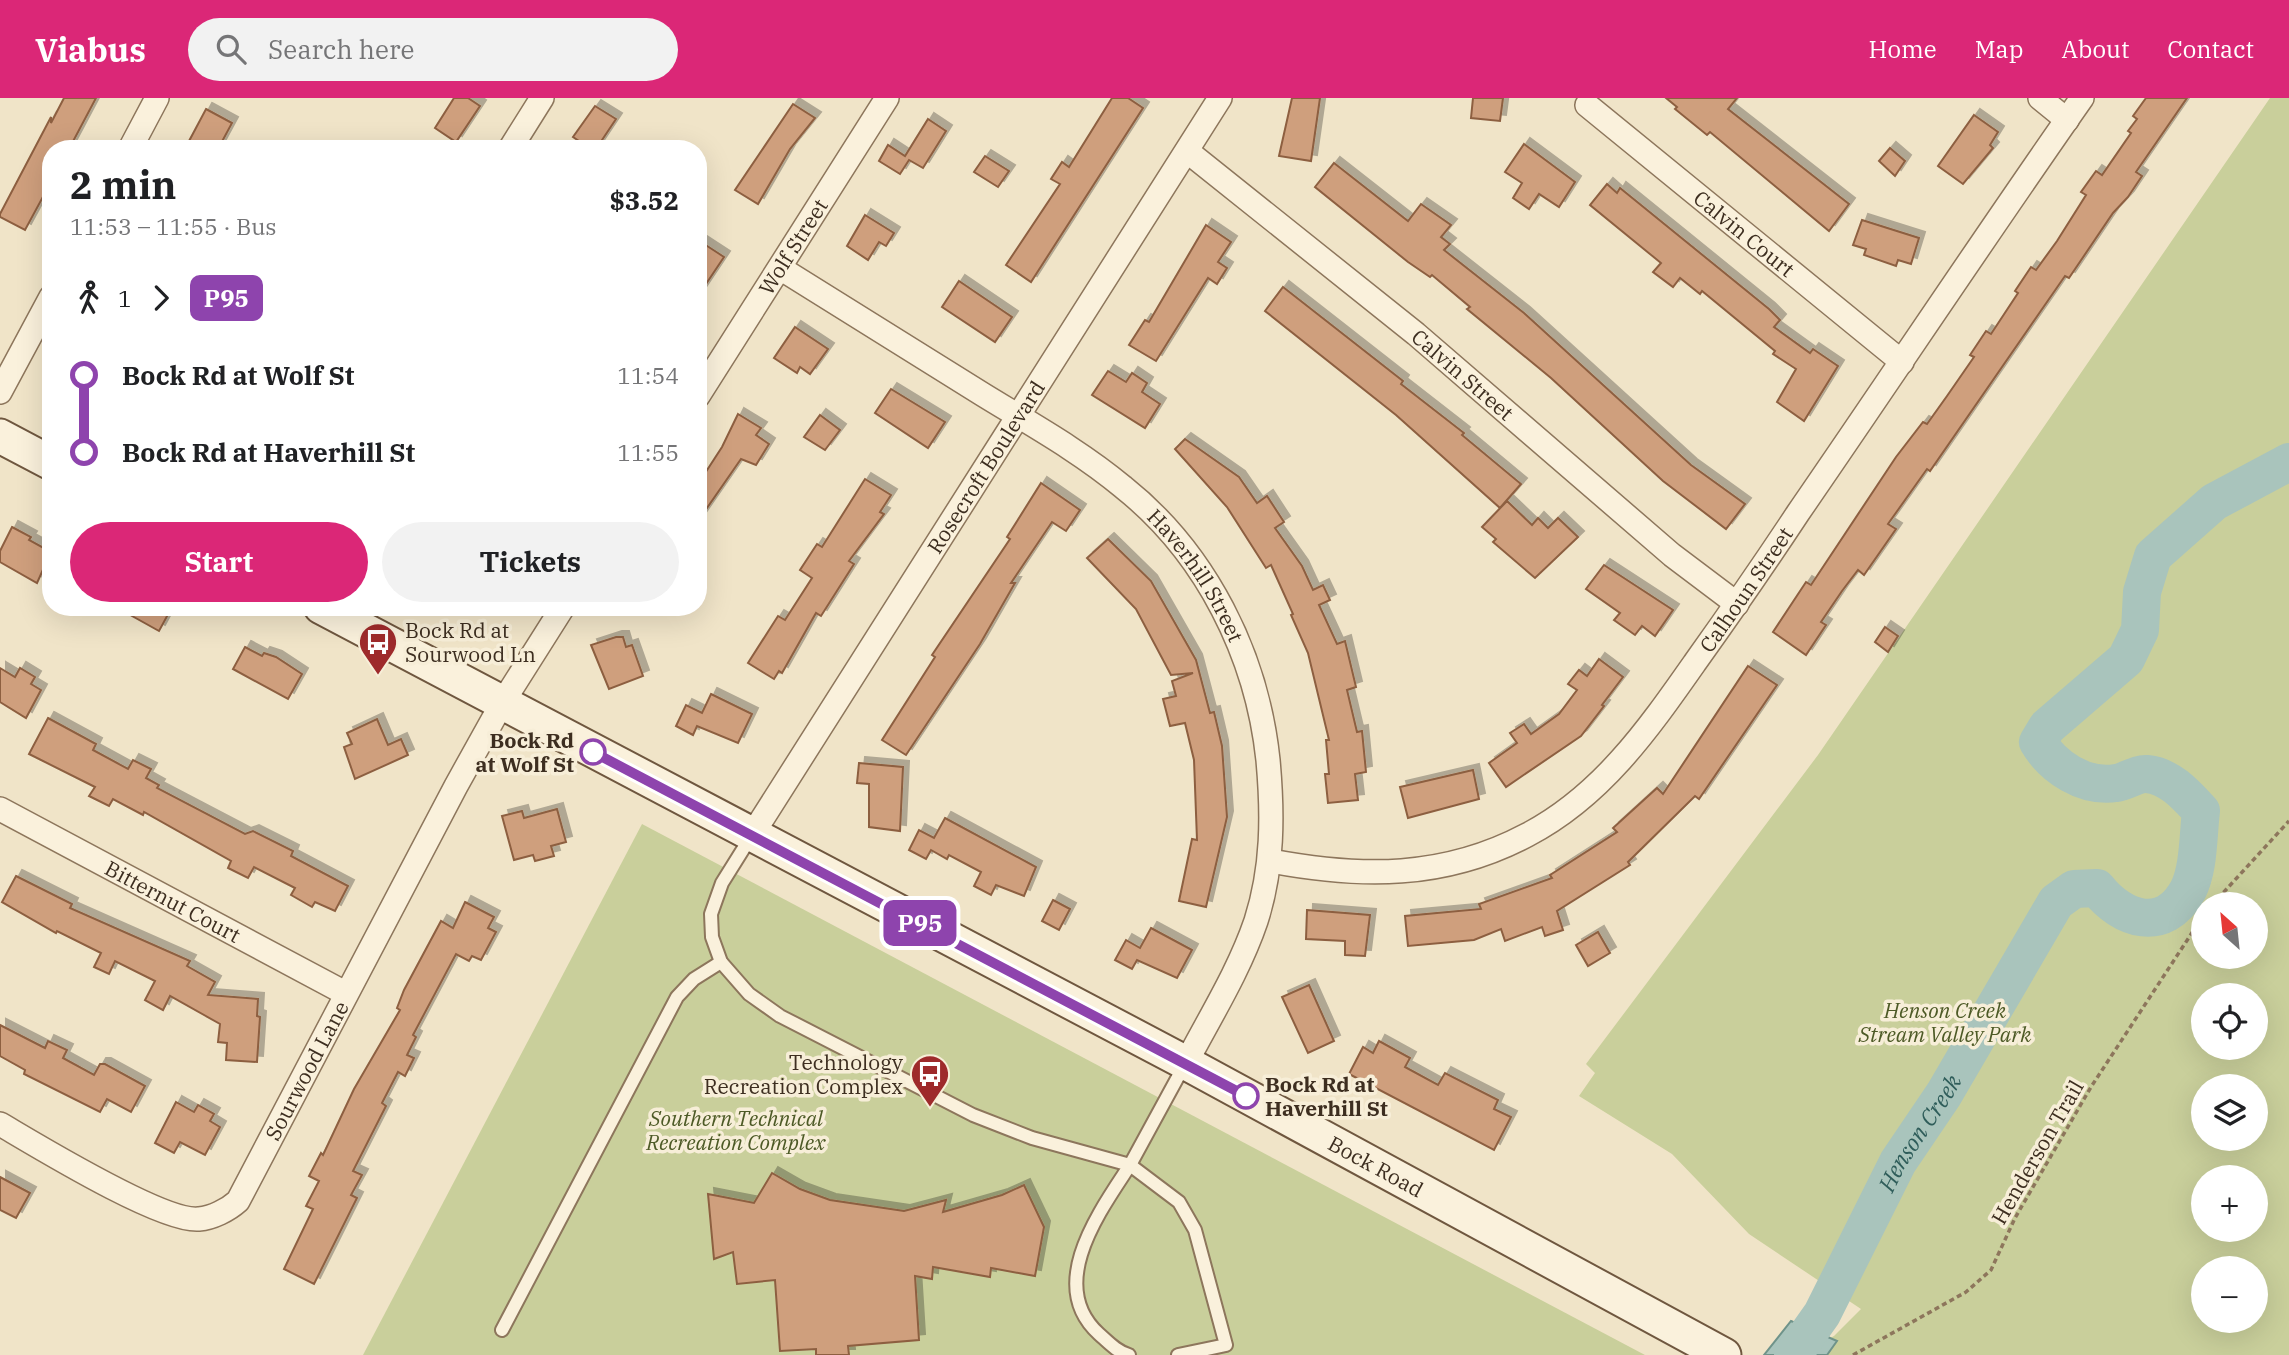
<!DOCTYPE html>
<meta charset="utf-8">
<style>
:root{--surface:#fff;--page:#f2f2f2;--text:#202124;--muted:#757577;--accent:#db2777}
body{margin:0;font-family:"IBM Plex Serif",serif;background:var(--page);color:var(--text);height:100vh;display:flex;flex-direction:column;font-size:26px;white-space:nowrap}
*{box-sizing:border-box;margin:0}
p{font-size:23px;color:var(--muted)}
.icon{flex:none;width:38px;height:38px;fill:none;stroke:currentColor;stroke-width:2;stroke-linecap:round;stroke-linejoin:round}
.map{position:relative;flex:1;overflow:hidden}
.details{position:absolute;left:42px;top:42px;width:665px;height:476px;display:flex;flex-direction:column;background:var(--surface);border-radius:28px;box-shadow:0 7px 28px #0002}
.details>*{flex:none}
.badge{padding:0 14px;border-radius:10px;font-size:24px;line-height:46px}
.needle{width:46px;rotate:333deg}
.buttons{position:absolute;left:2191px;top:794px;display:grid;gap:14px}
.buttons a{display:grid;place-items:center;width:77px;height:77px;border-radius:50%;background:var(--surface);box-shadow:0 7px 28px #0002;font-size:35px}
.map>.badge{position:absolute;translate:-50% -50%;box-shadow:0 0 0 4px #fff}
.legs{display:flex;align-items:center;gap:10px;height:77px;padding:0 28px;font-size:23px}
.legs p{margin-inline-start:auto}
.overview{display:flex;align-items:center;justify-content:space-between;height:119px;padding:0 28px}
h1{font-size:38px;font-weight:800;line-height:52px}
.action{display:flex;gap:14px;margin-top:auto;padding:14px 28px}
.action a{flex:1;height:80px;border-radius:42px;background:var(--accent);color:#fff;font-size:28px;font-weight:800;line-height:80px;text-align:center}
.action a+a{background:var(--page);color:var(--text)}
ul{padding:0 28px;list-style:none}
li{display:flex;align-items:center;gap:24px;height:77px;font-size:26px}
li i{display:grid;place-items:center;width:10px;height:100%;margin:0 9px;background:currentColor}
li i::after{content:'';width:18px;height:18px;margin:-9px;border:5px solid;border-radius:50%;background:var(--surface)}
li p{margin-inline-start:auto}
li:first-child i{background:linear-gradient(#0000 50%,currentColor 0)}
li:last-child i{background:linear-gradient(currentColor 50%,#0000 0)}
header{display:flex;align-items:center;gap:42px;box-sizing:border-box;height:98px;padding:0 35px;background:var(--accent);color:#fff}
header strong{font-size:33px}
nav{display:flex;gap:38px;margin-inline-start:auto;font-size:24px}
.search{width:490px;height:63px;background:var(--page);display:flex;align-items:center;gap:18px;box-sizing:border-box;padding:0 24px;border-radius:38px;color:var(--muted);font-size:26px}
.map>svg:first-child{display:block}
</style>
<header>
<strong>Viabus</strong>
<div class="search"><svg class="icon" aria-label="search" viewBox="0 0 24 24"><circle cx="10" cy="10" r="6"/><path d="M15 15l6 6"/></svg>Search here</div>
<nav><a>Home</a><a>Map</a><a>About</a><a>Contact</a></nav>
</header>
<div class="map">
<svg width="2289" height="1257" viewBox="0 0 2289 1257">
<defs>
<filter id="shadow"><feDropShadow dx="6" dy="-6" stdDeviation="0" flood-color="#0004"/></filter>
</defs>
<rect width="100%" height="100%" fill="#f0e4c8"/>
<g fill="#c9cf9b" fill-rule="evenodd">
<path d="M2270 0H2289V1257H1798L1834 1238 1861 1211 1749 1136 1672 1056 1579 998 1595 975 1586 966 1818 657ZM2203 807H2256V859H2203ZM2203 898H2256V950H2203ZM2203 989H2256V1041H2203ZM2203 1080H2256V1132H2203ZM2203 1171H2256V1223H2203Z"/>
<path d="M642 726 1645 1257H363Z"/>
</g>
<path fill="#a9c4bc" stroke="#6f938a" stroke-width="2" d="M1791 1223 1837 1243 1827 1257H1764Z"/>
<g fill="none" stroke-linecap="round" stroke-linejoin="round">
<path stroke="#a9c4bc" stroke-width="38" id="s1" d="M1793 1257 1822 1216 1898 1064 1944 996 2056 804 2074 791 2097 790C2122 822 2164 836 2188 792 2199 771 2198 737 2201 713 2187 698 2170 678 2147 676 2137 675 2126 684 2116 685 2084 690 2053 669 2038 644L2047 629 2126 561 2140 532 2142 494 2153 458 2214 404 2289 364"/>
</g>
<g fill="#cf9f7d" stroke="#8d5f41" stroke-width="2" filter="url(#shadow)">
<path d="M64 0H96L69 51H51V84L25 132 0 119V116L51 19V25Z"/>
<path d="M454 0H468L480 8 456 44 435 30Z"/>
<path d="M1112 0H1128L1143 10 1031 184 1006 167 1060 86 1051 81 1062 64 1069 69Z"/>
<path d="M1292 0H1320L1311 63 1279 58Z"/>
<path d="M1473 0H1503L1500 23 1471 20Z"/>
<path d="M1666 0H1737L1728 11 1849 106 1829 133 1710 34 1707 37 1675 11 1677 9Z"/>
<path d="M2146 0H2187L2136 74 2142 78 2128 99 2113 115 2069 180 2065 178 1930 373 1927 371 1888 426 1896 431 1864 477 1858 472 1842 493 1821 524 1826 527 1806 557 1773 534 1806 484 1811 487 1896 359 1923 324 1927 326 1947 298 1974 259 1970 257 1986 233 1991 236 2018 195 2015 193 2031 169 2036 172 2057 143 2086 97 2081 94 2096 73 2102 77 2131 35 2128 33 2137 21 2133 18Z"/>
<path d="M793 6 815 20 790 51 758 106 735 92Z"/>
<path d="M595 8 616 21 596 51H591L573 39Z"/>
<path d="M206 11 232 25 218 51H198L188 45Z"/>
<path d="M1974 17 1998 34 1990 47 1993 50 1963 86 1938 68Z"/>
<path d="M928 21 946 33 923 70 909 62 900 76 879 63 888 47 905 58Z"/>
<path d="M1524 46 1575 84 1559 109 1539 96 1529 111 1513 100 1522 85 1505 74Z"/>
<path d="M1890 50 1905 63 1895 78 1879 63Z"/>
<path d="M985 58 1009 73 998 89 974 74Z"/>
<path d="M1334 65 1408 123 1421 106 1451 127 1441 139 1450 146 1444 152 1524 215 1691 367 1745 406 1726 431 1663 383 1551 280 1467 211 1470 209 1432 177 1430 179 1408 164 1315 89Z"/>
<path d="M1607 86 1617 95 1620 90 1769 211 1780 222 1774 229 1810 255 1813 251 1838 268 1804 323 1777 304 1796 271 1773 256 1775 253 1702 193 1700 196 1680 180 1673 189 1653 174 1661 165 1590 107Z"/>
<path d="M865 117 894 135 886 148 879 144 868 162 847 148Z"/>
<path d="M1862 122 1919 140 1911 166 1898 162 1896 168 1864 157 1866 151 1853 147Z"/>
<path d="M1206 127 1231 144 1218 164 1227 170 1217 186 1208 180 1156 263 1129 247 1145 222 1149 224Z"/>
<path d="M698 142 724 159 698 198Z"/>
<path d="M959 183 1012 219 995 244 942 209Z"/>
<path d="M1283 189 1403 283 1401 286 1464 335 1462 337 1521 386 1500 410 1396 317 1265 213Z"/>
<path d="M795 229 828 251 810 276 800 269 797 275 774 260Z"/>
<path d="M1108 273 1126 284 1132 275 1147 285 1142 294 1160 306 1145 330 1092 297Z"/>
<path d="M891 291 945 324 928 350 875 315Z"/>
<path d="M738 316 761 330 756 337 769 346 756 367 741 361 698 423V386L722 349Z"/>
<path d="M820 317 840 332 825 352 804 339Z"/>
<path d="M1185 341 1239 379 1257 405 1267 398 1284 424 1275 430 1302 468 1313 492 1323 487 1330 502 1319 507 1337 546 1345 543 1356 589 1347 592 1357 634 1362 633 1366 674 1355 676 1358 702 1328 705 1325 676H1329L1326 642H1329L1308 555 1291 517 1293 516 1271 467 1266 470 1227 409 1175 351Z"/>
<path d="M865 381 891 397 880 414 884 416 849 463 854 466 821 518 816 515 782 575 779 573 774 581 748 565 778 518 785 522 812 480 800 472 817 446 822 449Z"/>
<path d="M1041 385 1080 412 1066 433 1052 424 1011 485H1015L980 546 906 657 882 642 935 559 932 557 1010 441 1007 439Z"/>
<path d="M1507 403 1532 427 1538 420 1548 430 1558 420 1578 439 1535 480 1493 444 1496 441 1482 429Z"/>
<path d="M12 429 31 439 29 442 51 454 37 485 0 464V453Z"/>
<path d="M1108 441 1151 483 1196 562 1210 615 1214 614 1222 648 1227 719 1206 809 1179 803 1192 741 1197 742 1194 662 1185 625 1170 628 1163 601 1176 598 1172 583 1193 575 1171 577 1136 511 1087 460Z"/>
<path d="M1604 467 1673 512 1655 538 1642 528 1635 537 1614 522 1620 515 1586 491Z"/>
<path d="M116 509H172L159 533Z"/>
<path d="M1885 529 1898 538 1888 554 1875 544Z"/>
<path d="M616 539H623L626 549 632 547 643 578 609 591 591 547Z"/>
<path d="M245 549 262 558 264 555 276 559 302 576 288 601 233 571Z"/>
<path d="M1599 561 1623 579 1602 607 1604 608 1581 638 1506 689 1489 665 1517 645 1510 635 1524 626 1531 636 1559 616 1577 592 1568 586 1579 572 1587 578Z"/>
<path d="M1748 568 1777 587 1699 701 1695 698 1628 764 1630 767 1557 813 1563 832 1545 838 1542 829 1505 843 1501 831 1474 842 1408 848 1405 818 1481 811 1479 806 1552 780 1550 777 1617 734 1613 730 1657 690 1663 696Z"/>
<path d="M0 570 15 579 20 570 35 579 31 586 41 592 26 620 0 604Z"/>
<path d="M711 596 752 616 738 645 697 628 693 637 676 628 686 607 702 615Z"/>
<path d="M48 620 96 646 93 652 128 671 133 662 151 671 146 680 159 687 157 690 245 736 253 733 293 753 291 758 348 788 335 813 315 804 312 809 291 797 295 790 254 769 248 780 228 770 231 763 144 714 143 717 113 701 109 708 89 698 95 689 29 656Z"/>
<path d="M377 621 388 647 401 641 408 657 355 681 344 649 352 646 347 635Z"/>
<path d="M859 665 903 669 900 733 869 729V686L857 685Z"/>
<path d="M1473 672 1479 701 1408 720 1400 689Z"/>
<path d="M557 711 566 744 551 748 554 758 535 763 533 757 514 762 502 718 522 713 524 720Z"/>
<path d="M945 720 1036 769 1024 798 996 787 991 797 974 788 981 774 949 757 947 761 931 752 926 761 909 752 919 732 934 740Z"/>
<path d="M16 778 72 806 70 810 190 863 187 868 215 884 208 897 258 901 257 918 260 919 257 964 226 962 227 945 218 944 220 926 170 898 163 912 145 902 155 883 115 863 109 876 94 869 101 855 57 833 56 835 2 804Z"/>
<path d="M1053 802 1070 811 1059 832 1042 823Z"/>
<path d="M465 804 494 819 488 830 496 834 481 862 472 858 469 863 456 856 413 937 416 939 407 957 414 960 405 978 398 974 382 1005 386 1008 353 1073 362 1077 351 1097 357 1100 314 1186 284 1171 313 1111 306 1108 319 1083 309 1078 321 1055 323 1057 354 991 400 912 397 910 404 892 441 823 453 830Z"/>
<path d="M1307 812 1370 817 1365 858 1345 857V843L1306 841Z"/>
<path d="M1151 830 1192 852 1177 880 1137 862 1132 871 1115 862 1126 842 1140 850Z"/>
<path d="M1598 834 1610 855 1588 868 1576 847Z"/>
<path d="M1309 887 1334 943 1308 955 1282 899Z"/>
<path d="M0 927 45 950 48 943 67 952 63 960 94 977 100 966H105L145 988 131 1014 107 1001 100 1014 24 976 25 972 0 958Z"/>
<path d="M1379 943 1410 960 1405 969 1438 987 1445 975 1498 1002 1494 1011 1511 1019 1494 1052 1349 976 1363 949 1373 955Z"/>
<path d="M176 1004 194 1014 198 1007 214 1016 210 1023 220 1029 205 1057 180 1044 174 1055 155 1045Z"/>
<path d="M772 1075 800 1091 830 1102 904 1113 946 1102 943 1114 1002 1097 1024 1087 1044 1129 1035 1178 991 1170 990 1179 933 1169 932 1181 915 1178 919 1242 848 1248 849 1257H816V1251L780 1253 775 1182 737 1186 733 1154 714 1161 708 1096 754 1105Z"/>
<path d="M0 1079 30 1095 16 1120 0 1112Z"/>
</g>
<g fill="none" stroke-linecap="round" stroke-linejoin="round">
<g stroke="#8d765c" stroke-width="16">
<g id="lane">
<path d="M752 737 722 785 711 816 712 839 721 864 749 896 780 918 973 1017 1032 1040 1130 1067 1185 966"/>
<path d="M502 1232 677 899 694 881 721 864"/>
<path d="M1129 1257C1117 1254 1108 1244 1099 1236 1045 1187 1100 1113 1130 1067L1179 1104 1195 1132 1226 1247 1178 1257"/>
</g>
</g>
<g stroke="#8d765c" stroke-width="26">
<g id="street">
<path d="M2040 0 2067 22"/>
<path id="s2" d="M1587 7 1902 264"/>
<path d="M130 51 157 0"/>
<path d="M510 51 542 0"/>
<path id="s3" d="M1187 53 1416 236 1672 457 1737 506"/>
<path id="s4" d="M780 170C847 212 914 254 982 296 1029 325 1080 353 1123 389 1206 455 1257 557 1268 662 1273 717 1273 770 1256 823 1239 873 1210 919 1186 965"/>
<path d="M0 294 51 199"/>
<path id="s5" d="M698 298 887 0"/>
<path id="s6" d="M0 711 345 895"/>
<path id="s7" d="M752 737 1220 0"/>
<path id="s8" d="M1271 763C1361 780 1444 781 1527 737 1602 698 1649 630 1696 563 1731 514 1765 465 1798 415 1893 277 1986 137 2082 0"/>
<path id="s9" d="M0 1026C36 1047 163 1125 199 1121 212 1120 228 1112 238 1103L456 688 501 607 563 509"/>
</g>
</g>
<g stroke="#6f573f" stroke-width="37">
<g id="secondary">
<path d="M0 338 51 365"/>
<path id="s10" d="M321 509 1186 965 1724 1257"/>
</g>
</g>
<g stroke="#8d765c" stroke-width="3.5" stroke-dasharray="5 3.5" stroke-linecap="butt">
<path d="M2212 807 2289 723"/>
<path d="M1853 1257 1966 1194 1991 1172 2015 1120 2091 989 2203 818"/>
</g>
<use href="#lane" stroke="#faf1dc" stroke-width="12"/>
<use href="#street" stroke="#faf1dc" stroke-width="23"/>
<use href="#secondary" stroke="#faf1dc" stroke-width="33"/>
</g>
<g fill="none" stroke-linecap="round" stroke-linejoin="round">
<g stroke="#fff" stroke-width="16">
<path id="line-1" d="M593 654 1246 998"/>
</g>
<use href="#line-1" stroke="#8e44ad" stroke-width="10"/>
</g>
<defs>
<g id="bus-pin" transform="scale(2.0125)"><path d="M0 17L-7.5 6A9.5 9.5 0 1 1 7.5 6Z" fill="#9e2a2b" stroke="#f7eed8"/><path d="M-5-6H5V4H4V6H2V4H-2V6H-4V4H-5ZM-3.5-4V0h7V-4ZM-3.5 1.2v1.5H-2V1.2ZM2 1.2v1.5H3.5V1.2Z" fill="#fff"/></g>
</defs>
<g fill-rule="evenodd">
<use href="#bus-pin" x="378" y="544"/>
<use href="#bus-pin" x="930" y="976"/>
</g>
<g fill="#fff" stroke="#8e44ad" stroke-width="3.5">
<circle cx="593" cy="654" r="12"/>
<circle cx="1246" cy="998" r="12"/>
</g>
<g text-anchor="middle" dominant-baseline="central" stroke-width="7" stroke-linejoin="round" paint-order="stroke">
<g font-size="21" fill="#3d2e20" stroke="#f7eed8">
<text stroke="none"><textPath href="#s2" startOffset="203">Calvin Court</textPath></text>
<text stroke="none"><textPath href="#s5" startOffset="177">Wolf Street</textPath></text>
<text stroke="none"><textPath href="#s3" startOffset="355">Calvin Street</textPath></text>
<text stroke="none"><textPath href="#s7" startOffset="436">Rosecroft Boulevard</textPath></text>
<text stroke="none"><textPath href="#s4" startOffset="523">Haverhill Street</textPath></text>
<text stroke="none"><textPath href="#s8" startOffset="595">Calhoun Street</textPath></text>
<text stroke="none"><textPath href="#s6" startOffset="196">Bitternut Court</textPath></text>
<text stroke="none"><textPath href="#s9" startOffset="413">Sourwood Lane</textPath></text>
<text transform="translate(2037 1054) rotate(-60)">Henderson Trail</text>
<text stroke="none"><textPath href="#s10" startOffset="1194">Bock Road</textPath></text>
</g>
<g font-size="21" fill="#3d2e20" stroke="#f7eed8" text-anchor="start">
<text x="405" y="532">Bock Rd at<tspan x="405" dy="24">Sourwood Ln</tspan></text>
<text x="903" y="964" text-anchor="end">Technology<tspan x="903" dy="24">Recreation Complex</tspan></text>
</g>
<g font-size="21" font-weight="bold" fill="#3d2e20" stroke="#f7eed8" text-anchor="end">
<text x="574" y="642">Bock Rd<tspan x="574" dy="24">at Wolf St</tspan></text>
<text x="1265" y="986" text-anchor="start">Bock Rd at<tspan x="1265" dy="24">Haverhill St</tspan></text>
</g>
<g font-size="21" font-style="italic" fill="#4d5a26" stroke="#f7eed8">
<text x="1945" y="912">Henson Creek<tspan x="1945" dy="24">Stream Valley Park</tspan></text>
<text x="736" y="1020">Southern Technical<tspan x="736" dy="24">Recreation Complex</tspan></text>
</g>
<g font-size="23" font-style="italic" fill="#2f5d5a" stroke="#f7eed8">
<text stroke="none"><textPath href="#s1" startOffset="256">Henson Creek</textPath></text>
</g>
</g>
</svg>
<div class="buttons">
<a><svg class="needle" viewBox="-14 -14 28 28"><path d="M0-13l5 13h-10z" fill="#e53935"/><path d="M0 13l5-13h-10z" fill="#757577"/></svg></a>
<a><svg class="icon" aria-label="locate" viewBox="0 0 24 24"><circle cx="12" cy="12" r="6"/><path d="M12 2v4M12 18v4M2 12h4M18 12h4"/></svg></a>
<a><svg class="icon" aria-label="layers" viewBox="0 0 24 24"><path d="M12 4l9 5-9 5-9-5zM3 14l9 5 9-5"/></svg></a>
<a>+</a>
<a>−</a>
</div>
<b class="badge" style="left:920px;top:825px;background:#8e44ad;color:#fff">P95</b>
<section class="details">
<div class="overview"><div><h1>2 min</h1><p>11:53 – 11:55 · Bus</p></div><b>$3.52</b></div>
<div class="legs"><svg class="icon" aria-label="walk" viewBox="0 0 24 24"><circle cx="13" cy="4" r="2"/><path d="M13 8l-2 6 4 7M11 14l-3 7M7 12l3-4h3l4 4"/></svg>1<svg class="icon" aria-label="forward" viewBox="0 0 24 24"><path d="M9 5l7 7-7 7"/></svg><b class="badge" style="background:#8e44ad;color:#fff">P95</b></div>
<ul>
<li><i style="color:#8e44ad"></i><b>Bock Rd at Wolf St</b><p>11:54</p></li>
<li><i style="color:#8e44ad"></i><b>Bock Rd at Haverhill St</b><p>11:55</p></li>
</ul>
<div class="action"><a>Start</a><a>Tickets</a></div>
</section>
</div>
